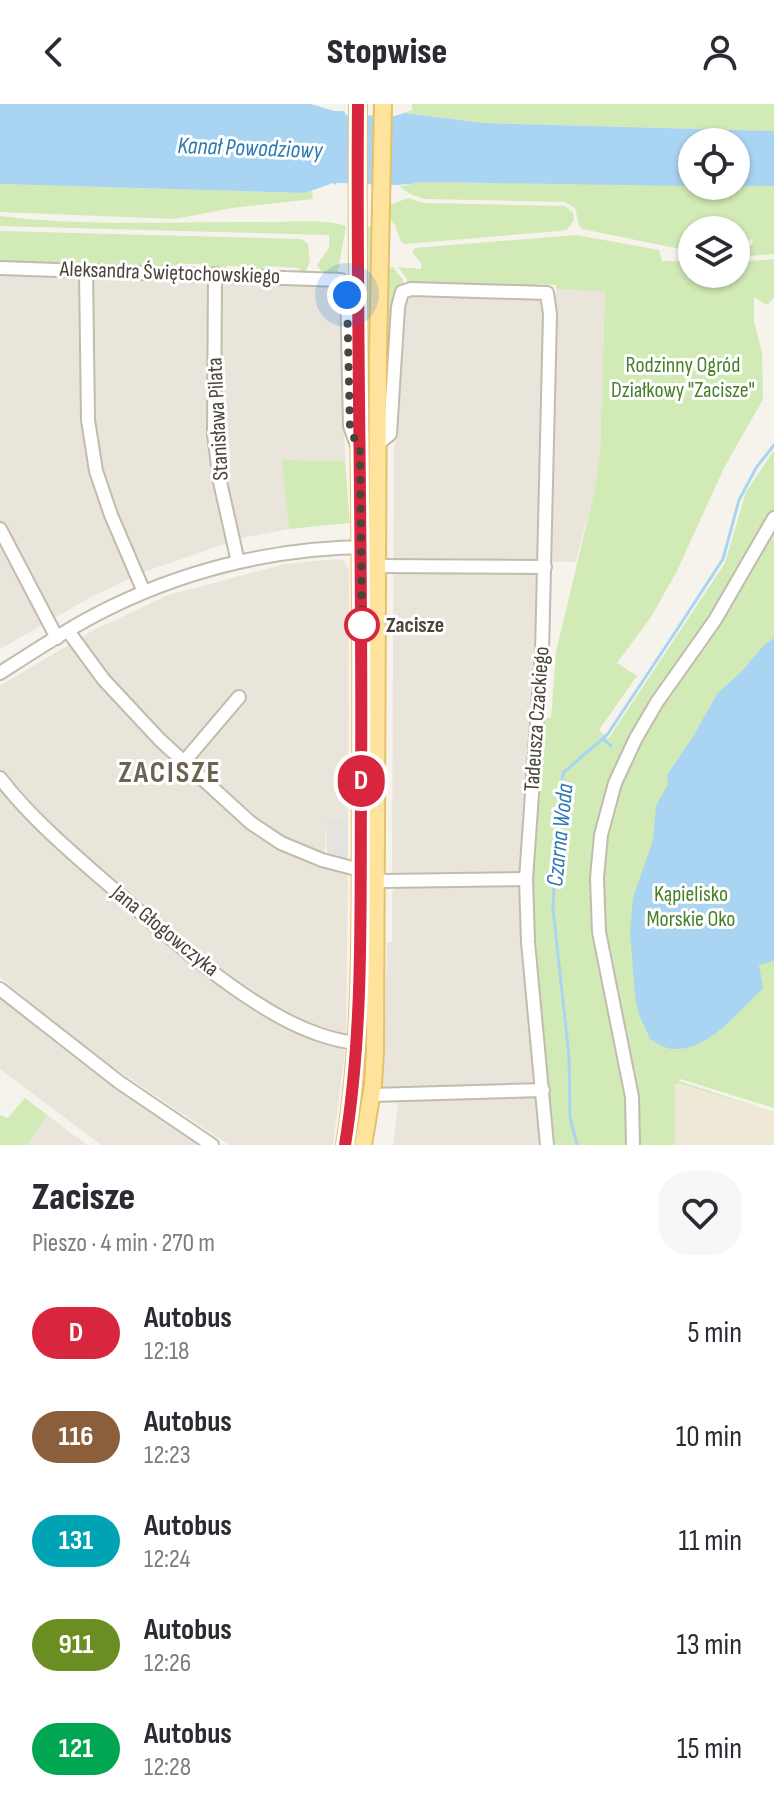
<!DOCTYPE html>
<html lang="pl">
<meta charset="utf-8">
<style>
:root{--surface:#fff;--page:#f7f7f7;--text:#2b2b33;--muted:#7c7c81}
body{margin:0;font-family:"Sofia Sans Condensed",sans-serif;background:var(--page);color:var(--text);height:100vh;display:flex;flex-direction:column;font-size:30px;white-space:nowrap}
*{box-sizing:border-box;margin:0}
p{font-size:26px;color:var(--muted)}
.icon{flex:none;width:44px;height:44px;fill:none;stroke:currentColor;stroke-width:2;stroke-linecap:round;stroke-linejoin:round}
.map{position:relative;height:1041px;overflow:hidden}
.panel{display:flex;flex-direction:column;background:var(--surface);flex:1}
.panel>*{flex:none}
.badge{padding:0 16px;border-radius:26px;font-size:28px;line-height:52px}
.tools{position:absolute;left:678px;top:24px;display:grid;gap:16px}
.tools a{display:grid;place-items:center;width:72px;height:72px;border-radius:50%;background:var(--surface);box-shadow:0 2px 6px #0004;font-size:40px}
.you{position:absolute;width:40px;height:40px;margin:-20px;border:6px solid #fff;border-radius:50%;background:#1a73e8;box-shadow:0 0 0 12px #1a73e833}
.map>.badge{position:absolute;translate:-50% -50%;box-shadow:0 0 0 4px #fff}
.round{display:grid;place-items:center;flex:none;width:84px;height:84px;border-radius:32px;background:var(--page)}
.overview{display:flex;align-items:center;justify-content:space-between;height:136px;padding:0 32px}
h1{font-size:38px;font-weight:800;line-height:60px}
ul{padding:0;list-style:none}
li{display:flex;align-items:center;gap:24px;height:104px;padding:0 32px}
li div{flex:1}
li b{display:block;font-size:30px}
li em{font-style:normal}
li .badge{min-width:88px;font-weight:700;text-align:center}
header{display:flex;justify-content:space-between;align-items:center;height:104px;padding:0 32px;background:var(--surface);font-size:36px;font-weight:800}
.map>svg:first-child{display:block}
</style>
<header><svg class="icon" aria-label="back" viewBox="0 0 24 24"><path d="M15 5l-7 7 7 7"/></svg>Stopwise<svg class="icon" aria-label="person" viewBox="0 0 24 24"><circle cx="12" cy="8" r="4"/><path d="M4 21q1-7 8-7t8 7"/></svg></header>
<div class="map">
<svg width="774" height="1041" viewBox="0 0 774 1041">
<rect width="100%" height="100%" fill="#f6f3ec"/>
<g fill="#eae5da">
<path d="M0 169 339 180 343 185 345 357 283 356 289 425 242 434 144 468 91 493 0 545Z"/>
<path d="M556 185 605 186 600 348 594 389 576 458 536 457V549L521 765 517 768 395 772 392 768 394 344 397 334 406 196 410 190 538 194 544 197 555 229Z"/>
<path d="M336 455 344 457 349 466 348 717H326L325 751 311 758 348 770 346 930 302 916 297 927 341 943 345 948 333 1041H229L101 955 53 918 0 873V582L92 527 168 491 285 460Z"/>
<path d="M515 781 519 783 541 1041H393L400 986H383L387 838H392V788L397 782Z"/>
<path d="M0 894 92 967 198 1041H101L0 965Z"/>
<path d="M47 1011 87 1041H27Z"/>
</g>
<path fill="#efe8d6" d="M679 979 774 1008V1041H675V981Z"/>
<g fill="#d2eab5">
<path d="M412 0H774V27L484 19 404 9 412 6Z"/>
<path d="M420 78 774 82V150L736 153V144L752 141 753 135 736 138V126H692V145L685 146 582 125 579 121 575 104 565 98 424 95 410 90 398 81 404 82Z"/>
<path d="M0 80 305 89 312 87 313 95 232 104 175 115 0 108Z"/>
<path d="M408 94 424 99 565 102 573 109 574 116 567 126 560 127 405 140 401 138 395 121 388 113 389 97 392 100Z"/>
<path d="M0 112C86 123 173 117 260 118 287 119 320 114 346 122L337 172 323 170 317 161 329 144V131L0 122Z"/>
<path d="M361 123H375L371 438 367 432Z"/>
<path d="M0 127 301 135 308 140 310 157 305 170 301 169 299 164 265 162 264 167 258 168 255 162H227L225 166H203L200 160H177L173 165H168L166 162 136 161V163L126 164 124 161 102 160 101 163 0 160Z"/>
<path d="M576 131 659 146 662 157H692V170H736V158L774 155V194L767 201 754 193V217L762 249 763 295 724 364 676 469 651 513 617 559 637 572 599 626 608 635 725 459 746 388 774 346V1004L680 975 679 977 774 1008 678 979 675 981V1041H552L530 798 541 613 551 614 556 548 594 389 600 348 605 187 556 185V181L538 180 536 184 407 181V175L398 163 421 165V159L412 148 415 144Z"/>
<path d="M393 163 403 176 404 183 386 326 384 165Z"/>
<path d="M282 356 345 357 350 419 289 425Z"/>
<path d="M25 994 47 1011 27 1041H0V1011L8 1014Z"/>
</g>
<path fill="#e5e3e0" d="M326 717H348V752L343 756 327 752Z"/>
<g fill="#a9d4f2">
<path d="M0 0H311L334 7H344L346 11 395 12 404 9 484 19 774 27V82H734L736 38H692V82L420 78C400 84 360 79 336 79V81L333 79 305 89 0 80Z"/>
<path d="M774 534V857L759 861 763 885C737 907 711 946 674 945 666 945 656 939 650 935L638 908 635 891 630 827 633 794 653 736 656 702 668 680 667 671 694 631 717 590 742 567 764 541Z"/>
</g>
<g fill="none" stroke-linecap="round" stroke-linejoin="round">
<g stroke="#a9d4f2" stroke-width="3">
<path d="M603 635 611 642"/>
<path d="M577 1041 570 1013 569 952 553 805 556 722 562 713 558 689 564 668 607 631 678 524 723 455 739 396 756 364 774 341"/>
</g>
<g stroke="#c2bbae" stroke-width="16">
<g id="minor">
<path d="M0 164 341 176 347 184 350 322 358 344"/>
<path d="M86 167 88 316 96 367 111 411 144 488"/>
<path d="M215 170 214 330 220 378 238 458"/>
<path d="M378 340 390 330 398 203 402 188 411 185 547 189 550 210 542 548 526 775 528 838 547 1041"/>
<path d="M0 425 57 534"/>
<path d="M377 462 545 463"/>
<path d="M68 527 104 576 160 636 251 719 281 739 322 756 360 766 384 777 526 775"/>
<path d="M0 569C36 546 72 522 111 503 193 463 285 442 377 443"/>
<path d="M183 659 239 593"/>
<path d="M0 674C33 717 77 753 118 789 169 833 223 882 282 914 304 926 333 937 357 939"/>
<path d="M0 885 119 978 212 1041"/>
<path d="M372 991 543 986"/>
<path d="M633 1041 632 993 599 828 597 774 601 731 615 679 636 634 657 598 715 516 774 414"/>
</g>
</g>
<g stroke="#e6c16a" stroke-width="20">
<g id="major">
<path d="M345 1041C364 923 360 804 361 684 363 456 356 228 358 0"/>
<path d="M363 1041 373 981 375 947 378 250 383 0"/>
</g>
</g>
<use href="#minor" stroke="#fff" stroke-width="12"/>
<use href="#major" stroke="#ffe39c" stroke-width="16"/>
</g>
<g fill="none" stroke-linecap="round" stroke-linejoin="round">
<g stroke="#fff" stroke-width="18">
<path id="line" d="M345 1041C364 923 360 804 361 684 363 456 356 228 358 0"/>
</g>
<use href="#line" stroke="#d7263d" stroke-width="12"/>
<path stroke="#4b4439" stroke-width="8" stroke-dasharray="0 14.4" d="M347 191 350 325 360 347 362 525V521"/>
</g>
<circle fill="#fff" stroke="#d7263d" stroke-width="4" cx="362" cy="521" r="16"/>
<g text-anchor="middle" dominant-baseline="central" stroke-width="6" stroke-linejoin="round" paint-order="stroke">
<g font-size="22" fill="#4b4439" stroke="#fff">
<text transform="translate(170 169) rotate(2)">Aleksandra Świętochowskiego</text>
<text transform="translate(218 315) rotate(-93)">Stanisława Pilata</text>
<text transform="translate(537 615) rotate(-86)">Tadeusza Czackiego</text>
<text transform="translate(165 827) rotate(39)">Jana Głogowczyka</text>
</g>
<g font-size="22" fill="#4a7f2a" stroke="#fff">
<text x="683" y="261">Rodzinny Ogród<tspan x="683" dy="25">Działkowy "Zacisze"</tspan></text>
<text x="691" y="790">Kąpielisko<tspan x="691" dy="25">Morskie Oko</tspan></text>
</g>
<g font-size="22" font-weight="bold" fill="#4b4439" stroke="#fff" text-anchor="start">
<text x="386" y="521">Zacisze</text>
</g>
<g font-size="24" font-style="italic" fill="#2e7ab2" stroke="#fff">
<text transform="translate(250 44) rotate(2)">Kanał Powodziowy</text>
<text transform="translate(560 731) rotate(-84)">Czarna Woda</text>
</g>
<g font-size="30" font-weight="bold" letter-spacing="2" fill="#6e6250" stroke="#fff">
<text x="170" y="669">ZACISZE</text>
</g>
</g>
</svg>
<div class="tools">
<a><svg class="icon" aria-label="locate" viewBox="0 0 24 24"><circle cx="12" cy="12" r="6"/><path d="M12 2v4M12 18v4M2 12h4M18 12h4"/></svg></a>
<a><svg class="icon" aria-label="layers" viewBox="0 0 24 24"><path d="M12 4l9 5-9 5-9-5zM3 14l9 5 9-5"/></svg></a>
</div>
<div class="you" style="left:347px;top:191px"></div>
<b class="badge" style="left:361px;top:677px;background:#d7263d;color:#fff">D</b>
</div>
<section class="panel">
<div class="overview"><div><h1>Zacisze</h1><p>Pieszo · 4 min · 270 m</p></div><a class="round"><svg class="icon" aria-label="heart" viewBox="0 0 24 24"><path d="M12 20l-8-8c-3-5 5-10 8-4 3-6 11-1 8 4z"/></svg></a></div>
<ul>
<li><span class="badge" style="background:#d7263d;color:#fff">D</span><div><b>Autobus</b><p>12:18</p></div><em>5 min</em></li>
<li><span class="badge" style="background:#8b5e3c;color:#fff">116</span><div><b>Autobus</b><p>12:23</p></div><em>10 min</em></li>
<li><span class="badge" style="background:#00a3b4;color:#fff">131</span><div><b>Autobus</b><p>12:24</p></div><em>11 min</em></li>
<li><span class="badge" style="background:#6b8e23;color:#fff">911</span><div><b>Autobus</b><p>12:26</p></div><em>13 min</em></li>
<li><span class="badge" style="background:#00a651;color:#fff">121</span><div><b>Autobus</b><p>12:28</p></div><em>15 min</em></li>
</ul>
</section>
